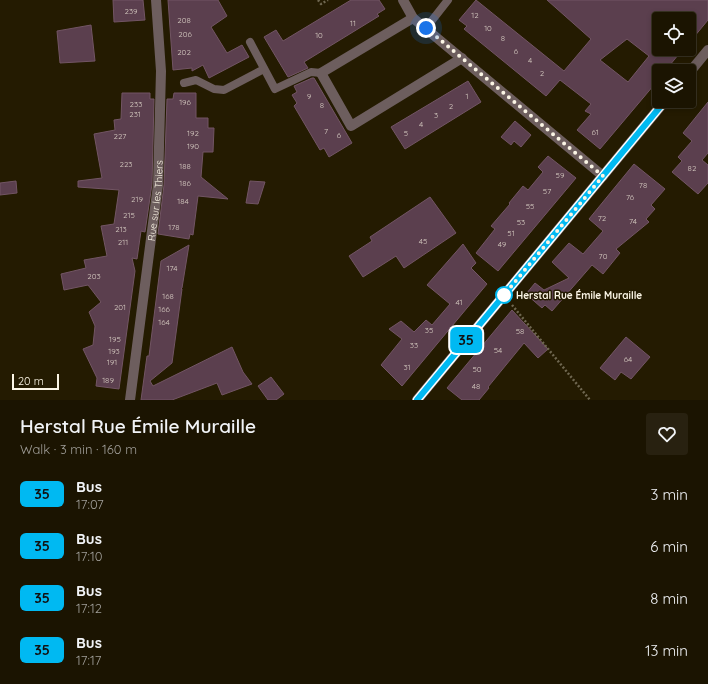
<!DOCTYPE html>
<meta charset="utf-8">
<style>
:root{--surface:#1b1401;--page:#282110;--text:#f1f3f6;--muted:#a09e99;--line:#393323}
body{margin:0;font-family:Quicksand,sans-serif;background:var(--page);color:var(--text);height:100vh;display:flex;flex-direction:column;font-size:15px;white-space:nowrap}
*{box-sizing:border-box;margin:0}
p{font-size:13px;color:var(--muted)}
.icon{flex:none;width:22px;height:22px;fill:none;stroke:currentColor;stroke-width:2;stroke-linecap:round;stroke-linejoin:round}
.map{position:relative;height:400px;overflow:hidden}
.panel{display:flex;flex-direction:column;background:var(--surface);flex:1}
.panel>*{flex:none}
.badge{padding:0 8px;border-radius:6px;font-size:14px;line-height:26px}
.controls{position:absolute;left:652px;top:12px;display:grid;gap:8px}
.controls a{display:grid;place-items:center;width:44px;height:44px;border-radius:4px;background:var(--surface);box-shadow:0 2px 6px #0003,0 0 0 1px var(--line);font-size:20px}
.scale{position:absolute;left:12px;bottom:10px;width:47px;box-sizing:border-box;padding-left:4px;border:2px solid #fbf5e5;border-top:0;font-size:11px;line-height:14px;white-space:nowrap;color:#fbf5e5;-webkit-text-stroke:3px #241b01;paint-order:stroke}
.you{position:absolute;width:20px;height:20px;margin:-10px;border:3px solid #fff;border-radius:50%;background:#1a73e8;box-shadow:0 0 0 6px #1a73e833}
.map>.badge{position:absolute;translate:-50% -50%;box-shadow:0 0 0 2px #fff}
.round{display:grid;place-items:center;flex:none;width:42px;height:42px;border-radius:4px;background:var(--page)}
.headline{display:flex;align-items:center;justify-content:space-between;height:68px;padding:0 20px}
h1{font-size:19px;font-weight:600;line-height:30px}
ul{padding:0;list-style:none}
li{display:flex;align-items:center;gap:12px;height:52px;padding:0 20px}
li div{flex:1}
li b{display:block;font-size:15px}
li em{font-style:normal}
li .badge{min-width:44px;font-weight:700;text-align:center}
.map>svg:first-child{display:block}
</style>
<div class="map">
<svg width="708" height="400" viewBox="0 0 708 400">
<rect width="100%" height="100%" fill="#241b01"/>
<g fill="#5b3f4e" stroke="#725564" fill-rule="evenodd">
<path d="M113 0H143L145 20 114 22Z"/>
<path d="M168 0H218L227 16 211 27 227 53 242 45 249 57 209 78 203 65 192 71V68L173 70Z"/>
<path d="M351 0H379L385 9 377 14 379 16 304 62 308 68 288 77 264 37 276 30 283 41Z"/>
<path d="M476 0 564 71 591 39 547 0H708V20L689 43V19H659V49H683L665 71H659V79L600 149 577 130 591 114 585 111 591 104 560 80 546 96 464 29 467 26 459 20ZM627 39 649 56 628 82 600 60Z"/>
<path d="M91 25 95 61 60 63 57 31Z"/>
<path d="M312 78H314L352 143 329 157 324 148 320 150 294 106 297 103 292 95 297 92 294 86Z"/>
<path d="M468 81 481 102 405 149 391 127Z"/>
<path d="M122 93H150V99H154L152 184 145 232 141 231 137 259 132 258 135 271 119 389 96 386 97 378 83 349 93 345 95 326 89 312 101 302 88 285 64 290 61 274 86 268 84 260 107 256 101 226 114 224 119 190 78 187V181L102 178 94 134 115 130 114 120 121 119Z"/>
<path d="M174 93H196V118H208V128H214L213 152H203L201 177 228 199 198 196 193 235 190 234 189 239 158 234 164 185 167 99H173Z"/>
<path d="M708 102V153L702 160 708 165V183L698 194 672 172 682 161 678 157 692 141 683 133Z"/>
<path d="M515 121 531 135 521 147 514 141 511 145 501 137Z"/>
<path d="M548 156 576 178 498 271 476 253 495 229 491 226 510 204 509 203 523 186 528 190 543 172 538 167Z"/>
<path d="M634 164 665 189 651 205 655 209 646 219 649 222 616 249 620 253 603 274 592 265 552 311 545 305 542 308 526 294 535 283 544 290 569 278 552 262 569 243 583 254 603 231 589 219Z"/>
<path d="M16 181 17 193 0 195V183Z"/>
<path d="M250 181 265 182 258 204 246 203Z"/>
<path d="M430 197 456 233 404 268 396 256 363 277 349 256 372 241 370 237Z"/>
<path d="M463 244 476 263 471 268 487 284 402 386 381 365 402 339 389 329 401 321 414 332 426 320 432 325 450 304 427 285Z"/>
<path d="M189 245 182 288 181 289H182L172 363 150 381 153 386 232 347 243 372 252 384 222 395 217 383 172 400H141L147 356H149L161 261Z"/>
<path d="M512 310 548 349 538 358 524 343 488 387 489 388 479 400H462L447 388Z"/>
<path d="M626 337 650 357 631 379 621 372 615 380 600 368Z"/>
<path d="M271 377 284 394 276 400H268L258 386Z"/>
</g>
<g fill="none" stroke-linecap="round" stroke-linejoin="round">
<g stroke="#6f6750" stroke-width="2.5" stroke-dasharray="2 2" stroke-linecap="butt">
<path d="M318 0 321 4 328 0"/>
<path d="M512 305 590 400"/>
</g>
<g stroke="#6d5e5e" stroke-width="8">
<path d="M426 28 448 0"/>
<path d="M250 42 275 89 311 72 321 73"/>
<path d="M184 83 196 80 214 89 224 90 264 69"/>
</g>
<g stroke="#6d5e5e" stroke-width="10">
<path d="M403 0 413 18 603 176"/>
<path d="M413 18 321 73 351 126 462 58"/>
<path d="M689 73 708 50"/>
<path id="s1" d="M130 400 158 185 161 71 156 0"/>
<path d="M417 400 665 101"/>
</g>
</g>
<g fill="none" stroke-linecap="round" stroke-linejoin="round">
<g stroke="#fff" stroke-width="9">
<path id="line" d="M417 400 665 101"/>
</g>
<use href="#line" stroke="#00b9f2" stroke-width="6"/>
<path stroke="#fbf5e5" stroke-width="4" stroke-dasharray="0 7.2" d="M426 28 603 176 504 295"/>
</g>
<circle fill="#fff" stroke="#00b9f2" stroke-width="2" cx="504" cy="295" r="8"/>
<g text-anchor="middle" dominant-baseline="central" stroke-width="3" stroke-linejoin="round" paint-order="stroke">
<g font-size="8" fill="#d3c8bf">
<text x="131" y="11">239</text>
<text x="475" y="15">12</text>
<text x="184" y="20">208</text>
<text x="353" y="23">11</text>
<text x="488" y="28">10</text>
<text x="185" y="34">206</text>
<text x="319" y="35">10</text>
<text x="503" y="38">8</text>
<text x="516" y="51">6</text>
<text x="184" y="52">202</text>
<text x="530" y="60">4</text>
<text x="542" y="73">2</text>
<text x="309" y="96">9</text>
<text x="467" y="96">1</text>
<text x="185" y="102">196</text>
<text x="136" y="104">233</text>
<text x="322" y="105">8</text>
<text x="451" y="106">2</text>
<text x="135" y="114">231</text>
<text x="436" y="115">3</text>
<text x="421" y="124">4</text>
<text x="326" y="131">7</text>
<text x="595" y="132">61</text>
<text x="193" y="133">192</text>
<text x="406" y="133">5</text>
<text x="339" y="135">6</text>
<text x="120" y="136">227</text>
<text x="193" y="146">190</text>
<text x="126" y="164">223</text>
<text x="185" y="166">188</text>
<text x="692" y="168">82</text>
<text x="560" y="175">59</text>
<text x="185" y="183">186</text>
<text x="643" y="185">78</text>
<text x="547" y="191">57</text>
<text x="630" y="197">76</text>
<text x="137" y="199">219</text>
<text x="183" y="201">184</text>
<text x="530" y="206">55</text>
<text x="129" y="215">215</text>
<text x="602" y="218">72</text>
<text x="633" y="221">74</text>
<text x="521" y="222">53</text>
<text x="174" y="227">178</text>
<text x="121" y="229">213</text>
<text x="511" y="233">51</text>
<text x="423" y="241">45</text>
<text x="123" y="242">211</text>
<text x="502" y="244">49</text>
<text x="603" y="256">70</text>
<text x="172" y="268">174</text>
<text x="94" y="276">203</text>
<text x="168" y="296">168</text>
<text x="459" y="302">41</text>
<text x="120" y="307">201</text>
<text x="164" y="309">166</text>
<text x="164" y="322">164</text>
<text x="429" y="330">35</text>
<text x="520" y="331">58</text>
<text x="115" y="339">195</text>
<text x="414" y="345">33</text>
<text x="498" y="350">54</text>
<text x="114" y="351">193</text>
<text x="628" y="359">64</text>
<text x="112" y="362">191</text>
<text x="407" y="367">31</text>
<text x="477" y="369">50</text>
<text x="108" y="380">189</text>
<text x="476" y="386">48</text>
</g>
<g font-size="10" fill="#fbf5e5" stroke="#241b01">
<text stroke="none"><textPath href="#s1" startOffset="201">Rue sur les Thiers</textPath></text>
</g>
<g font-size="10" font-weight="bold" fill="#fbf5e5" stroke="#241b01" text-anchor="start">
<text x="516" y="295">Herstal Rue Émile Muraille</text>
</g>
</g>
</svg>
<div class="controls">
<a><svg class="icon" aria-label="locate" viewBox="0 0 24 24"><circle cx="12" cy="12" r="6"/><path d="M12 2v4M12 18v4M2 12h4M18 12h4"/></svg></a>
<a><svg class="icon" aria-label="layers" viewBox="0 0 24 24"><path d="M12 4l9 5-9 5-9-5zM3 14l9 5 9-5"/></svg></a>
</div>
<div class="scale">20 m</div>
<div class="you" style="left:426px;top:28px"></div>
<b class="badge" style="left:466px;top:340px;background:#00b9f2;color:#111">35</b>
</div>
<section class="panel">
<div class="headline"><div><h1>Herstal Rue Émile Muraille</h1><p>Walk · 3 min · 160 m</p></div><a class="round"><svg class="icon" aria-label="heart" viewBox="0 0 24 24"><path d="M12 20l-8-8c-3-5 5-10 8-4 3-6 11-1 8 4z"/></svg></a></div>
<ul>
<li><span class="badge" style="background:#00b9f2;color:#111">35</span><div><b>Bus</b><p>17:07</p></div><em>3 min</em></li>
<li><span class="badge" style="background:#00b9f2;color:#111">35</span><div><b>Bus</b><p>17:10</p></div><em>6 min</em></li>
<li><span class="badge" style="background:#00b9f2;color:#111">35</span><div><b>Bus</b><p>17:12</p></div><em>8 min</em></li>
<li><span class="badge" style="background:#00b9f2;color:#111">35</span><div><b>Bus</b><p>17:17</p></div><em>13 min</em></li>
</ul>
</section>
